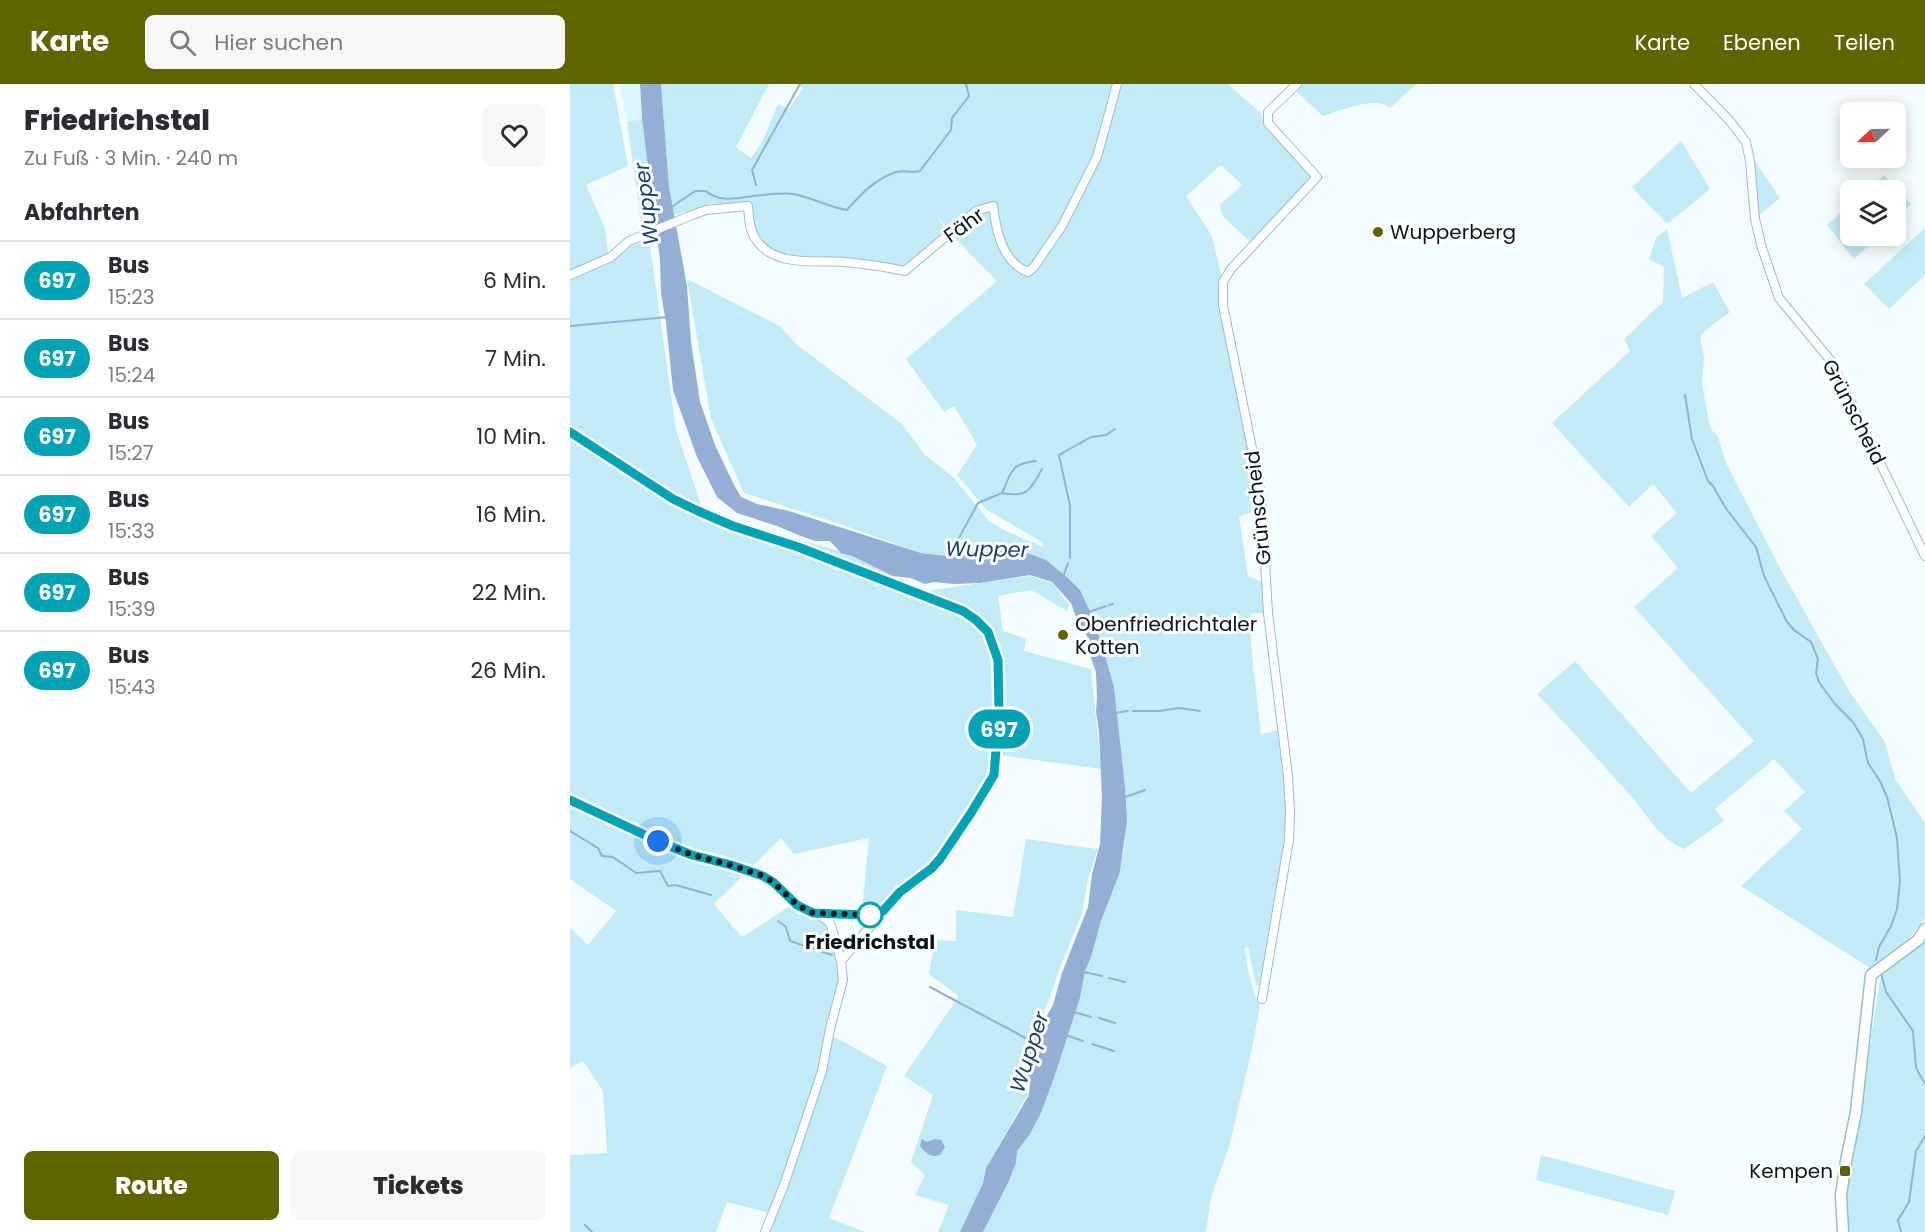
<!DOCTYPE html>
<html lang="de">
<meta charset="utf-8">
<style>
:root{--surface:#fff;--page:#f7f7f7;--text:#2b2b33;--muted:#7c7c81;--line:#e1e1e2;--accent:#5f6401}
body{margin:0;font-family:Poppins,sans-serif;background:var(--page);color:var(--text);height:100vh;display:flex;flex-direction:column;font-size:22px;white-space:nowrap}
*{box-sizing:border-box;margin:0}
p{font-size:20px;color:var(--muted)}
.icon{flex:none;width:33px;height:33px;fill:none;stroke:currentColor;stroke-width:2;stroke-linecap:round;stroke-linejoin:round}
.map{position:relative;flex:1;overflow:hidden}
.panel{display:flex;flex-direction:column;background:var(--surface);width:570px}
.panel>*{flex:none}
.badge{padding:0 12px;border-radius:20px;font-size:21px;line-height:39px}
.needle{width:39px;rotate:248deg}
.fabs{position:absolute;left:1270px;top:18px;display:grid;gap:12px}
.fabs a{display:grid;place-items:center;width:66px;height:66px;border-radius:9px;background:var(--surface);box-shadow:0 3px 15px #0003;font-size:30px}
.you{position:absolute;width:30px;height:30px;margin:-15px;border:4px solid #fff;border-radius:50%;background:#1a73e8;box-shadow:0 0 0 9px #1a73e833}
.map>.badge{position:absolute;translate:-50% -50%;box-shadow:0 0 0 3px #fff}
h2{padding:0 24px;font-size:22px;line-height:54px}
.round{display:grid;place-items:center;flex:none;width:63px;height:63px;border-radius:9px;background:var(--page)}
.head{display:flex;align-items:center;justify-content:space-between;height:102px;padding:0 24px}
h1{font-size:28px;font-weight:800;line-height:45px}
.primary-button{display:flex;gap:12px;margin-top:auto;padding:12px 24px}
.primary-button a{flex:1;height:69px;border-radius:9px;background:var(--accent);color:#fff;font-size:24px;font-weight:800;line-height:69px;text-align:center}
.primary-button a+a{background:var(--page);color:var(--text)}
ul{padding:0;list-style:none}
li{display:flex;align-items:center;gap:18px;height:78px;padding:0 24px;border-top:2px solid var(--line)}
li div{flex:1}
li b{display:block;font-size:22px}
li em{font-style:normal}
li .badge{min-width:66px;font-weight:700;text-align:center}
header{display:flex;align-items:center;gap:36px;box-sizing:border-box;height:84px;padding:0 30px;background:var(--accent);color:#fff}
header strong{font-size:28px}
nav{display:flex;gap:33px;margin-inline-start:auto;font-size:21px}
.search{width:420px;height:54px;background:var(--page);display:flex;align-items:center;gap:15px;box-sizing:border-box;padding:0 21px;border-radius:9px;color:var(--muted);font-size:22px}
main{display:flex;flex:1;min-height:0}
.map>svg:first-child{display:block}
</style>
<header>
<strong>Karte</strong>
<div class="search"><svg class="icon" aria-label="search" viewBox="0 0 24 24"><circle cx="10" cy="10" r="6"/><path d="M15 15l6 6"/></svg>Hier suchen</div>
<nav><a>Karte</a><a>Ebenen</a><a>Teilen</a></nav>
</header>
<main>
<section class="panel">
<div class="head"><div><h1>Friedrichstal</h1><p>Zu Fuß · 3 Min. · 240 m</p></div><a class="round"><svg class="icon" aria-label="heart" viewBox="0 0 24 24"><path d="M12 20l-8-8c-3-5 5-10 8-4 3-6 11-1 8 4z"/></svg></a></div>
<h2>Abfahrten</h2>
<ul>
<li><span class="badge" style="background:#00a3b4;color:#fff">697</span><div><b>Bus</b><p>15:23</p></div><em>6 Min.</em></li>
<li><span class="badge" style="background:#00a3b4;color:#fff">697</span><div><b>Bus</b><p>15:24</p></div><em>7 Min.</em></li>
<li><span class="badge" style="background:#00a3b4;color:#fff">697</span><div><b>Bus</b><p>15:27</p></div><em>10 Min.</em></li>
<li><span class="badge" style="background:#00a3b4;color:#fff">697</span><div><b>Bus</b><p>15:33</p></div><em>16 Min.</em></li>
<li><span class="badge" style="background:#00a3b4;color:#fff">697</span><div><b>Bus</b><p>15:39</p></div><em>22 Min.</em></li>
<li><span class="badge" style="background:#00a3b4;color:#fff">697</span><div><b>Bus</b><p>15:43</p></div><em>26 Min.</em></li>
</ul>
<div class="primary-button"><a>Route</a><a>Tickets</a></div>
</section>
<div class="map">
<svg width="1355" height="1148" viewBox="0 0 1355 1148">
<rect width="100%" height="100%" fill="#f5fcfe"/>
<path fill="#dbf6fe" d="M49 0H70L72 35 57 38Z"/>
<g fill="#c1ecf7">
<path d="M0 0H43L58 82 16 101 35 145 38 169 37 172 0 186Z"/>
<path d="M91 0H199L166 63 181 74 192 58 208 20 219 25 233 4 227 0H658L691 29 694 43H698L742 91V95L682 160 652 131 650 121 672 101 651 81 616 112 642 152 652 195 648 212 685 391 684 428 669 432 678 492 695 499V528L680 530 682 571 691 650 710 646 719 726 698 871 691 901H686L678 863 675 864 678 887 685 912 690 922 682 965 659 1063 641 1113 636 1148H413L438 1099 446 1079 447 1067 460 1050 471 1029 485 991 510 914 515 887 521 873 531 837 550 788 555 760V703L544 603 525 538 510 506 497 493 476 476 435 466 385 473 351 469 270 440 174 409 141 335 117 195 210 242 226 260 332 340 355 371 383 393 419 437 436 447 473 463 472 458 417 426 387 391 407 361 384 322 374 328 336 275 427 197 383 152 365 129 377 148 334 184 211 172 189 155 183 143 178 121 144 122 142 119 105 131 102 124 99 103Z"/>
<path d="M730 0H846L820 24C806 11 770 27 753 32L724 5Z"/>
<path d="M72 35 86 141 72 145 57 38Z"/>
<path d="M1111 57 1140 105 1097 140 1062 103Z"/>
<path d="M1184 76 1210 114 1188 132Z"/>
<path d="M1314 91 1341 120 1326 135V106H1296Z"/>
<path d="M1281 120V152H1309L1284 175 1257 141Z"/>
<path d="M1355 144V191L1319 225 1294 200Z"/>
<path d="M1097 145 1112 214 1143 198 1160 228 1134 248 1130 254 1134 273 1132 299 1137 328 1141 345 1148 353 1157 381 1210 484 1279 607 1315 658 1325 695 1355 739V835L1340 853 1300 884 1171 802 1232 745 1214 727 1235 708 1204 675 1145 725 1154 737 1114 765C1088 754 1077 730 1059 710 1029 676 998 643 967 610L1005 577 1121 709 1184 657 1064 523 1108 484 1081 452 1107 429 1083 400 1059 423 982 339 1060 267 1054 255 1093 218 1094 183 1079 175 1086 154Z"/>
<path d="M79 155 106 346 133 427 275 469 356 507 460 492 482 499 499 521 497 527 461 506 428 512 433 547 456 555 454 567 521 585 531 685 423 670 420 691 397 731 361 780 321 812 307 826 292 827 299 754 224 770 211 754 144 820 172 853 222 821 255 840 265 868 269 898 256 965 212 1100 200 1129 157 1118 146 1148H0V1071L37 1069 33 1007 13 977 0 984V844L18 861 46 827 0 795V350L118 421 0 346V194L45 176 61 162Z"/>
<path d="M456 755 528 765 518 795 512 829 489 886 478 919 450 977 458 1010 416 1084 413 1099 390 1148H368L379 1121 345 1111 355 1091 341 1078 363 1011 334 992 389 912 359 890 365 856 386 857V826L443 833Z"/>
<path d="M1355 858V1148H1277C1276 1119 1277 1094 1284 1066L1310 895 1323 879Z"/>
<path d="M263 952 317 982 259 1134 295 1148H200C226 1084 247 1019 263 952Z"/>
<path d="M971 1071 1105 1107 1098 1131 966 1096Z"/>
</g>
<g fill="#93afd5">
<path d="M70 0H91L99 103 117 202 121 258 130 318 145 361 163 399 171 413 187 420 219 427 351 469 385 473 435 466 457 469 476 476 497 493 510 506 525 538 534 568 544 603 555 703 557 736 550 788 531 837 521 873 515 887 510 914 485 991 471 1029 460 1050 447 1067 446 1079 438 1099 413 1148H390L413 1099 416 1084 459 1011 460 999 454 978 460 961 483 921 492 889 518 823 522 790 530 760 532 713 529 648 526 628 527 615 526 588 518 566 517 552 506 533 501 519 482 498 460 491 410 499 384 500 364 498 355 500 341 494 323 492 282 472 271 469 260 457H245L231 452 207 442 167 429 147 413 127 373 103 306 96 239 91 209 90 176 72 35Z"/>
<path d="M352 1055 357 1058 365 1055 371 1056 375 1063 370 1071C360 1074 356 1069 350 1062Z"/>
</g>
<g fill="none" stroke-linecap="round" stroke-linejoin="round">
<g stroke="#93afd5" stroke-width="2">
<path d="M186 101 182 86 230 0"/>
<path d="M100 124 125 107H136C151 121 175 112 194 111 203 110 214 109 223 110 241 113 258 123 277 126 291 110 305 95 326 88 334 86 342 89 350 87L381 46 382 34 399 12 396 0"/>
<path d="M0 242 99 233"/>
<path d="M1115 311 1122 355 1138 397 1143 402 1157 426 1186 463 1194 492 1217 538 1224 546 1241 558 1248 575 1246 589 1249 598 1265 620 1283 638 1293 655 1298 679 1310 697 1317 713 1327 754 1330 797 1327 825 1321 842 1309 863 1306 876"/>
<path d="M432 409C458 414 460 406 472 385"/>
<path d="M378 474 408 419 432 409C442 387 440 380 466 377"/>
<path d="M500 474V422L489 371 521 353 536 351 545 345"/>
<path d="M493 493 498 479"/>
<path d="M539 521 543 520"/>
<path d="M519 528 536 522"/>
<path d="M563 627H589L609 624 630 627"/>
<path d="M545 629 558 627"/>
<path d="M553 714 575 706"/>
<path d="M0 747 28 764 32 772 43 773 66 789 90 787 98 802 106 801 141 811"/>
<path d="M208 837 216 843 220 857 262 871"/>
<path d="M514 888 532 892"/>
<path d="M1311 889 1316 908 1343 947 1346 984 1355 1000"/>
<path d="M539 894 555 898"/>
<path d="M360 903 463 958"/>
<path d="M504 928 521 933"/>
<path d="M529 934 545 939"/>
<path d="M496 951 513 957"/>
<path d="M522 960 544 967"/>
<path d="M15 1141 22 1148"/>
<path d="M1331 1148 1328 1136 1339 1118 1346 1067 1355 1052"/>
</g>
<g stroke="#9abdc6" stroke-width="10">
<g id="street">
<path d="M1124 0 1160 37 1176 58 1180 77 1185 135 1192 164 1209 214 1261 277 1355 472"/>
<path d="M0 191 41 173 59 157 122 131 136 126 178 122C179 133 179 145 185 154 203 184 246 176 275 178 296 180 316 183 335 187L406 127 423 122C426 146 432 178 458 188L464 183 492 142 527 73 547 0"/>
<path d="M0 348 103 415 128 427 163 442 228 463 384 523C396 529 409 536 417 548 436 575 433 667 421 697L370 775 327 811 271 877"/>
<path d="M0 716C40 735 80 757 121 770 146 779 172 781 196 793 211 801 220 817 234 825 244 831 255 831 261 841L271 877 273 896 260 945 252 987 214 1101 195 1148"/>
<path d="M249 831C269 828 293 836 312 827"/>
<path d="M692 915 719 756 720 726 718 692 698 529 691 409 653 221V198L661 185 747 93 698 39V28L727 0"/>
</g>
</g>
<g stroke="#9abdc6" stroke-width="13">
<path id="secondary" d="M1273 1148 1271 1111 1276 1077 1286 1028 1301 891 1348 856 1355 845"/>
</g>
<use href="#street" stroke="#fff" stroke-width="8"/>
<use href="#secondary" stroke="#fff" stroke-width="10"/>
</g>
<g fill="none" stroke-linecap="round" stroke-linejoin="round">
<g stroke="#fff" stroke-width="14">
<path id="line" d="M0 348 103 415 128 427 163 442 228 463 393 527 406 536 418 548 428 576 429 627 424 691 401 729 370 775 362 784 330 808 313 827 295 831 243 829 227 821 203 798 193 792 161 781 122 771 92 759 0 716"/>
</g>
<use href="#line" stroke="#00a3b4" stroke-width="9"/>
<path stroke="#081518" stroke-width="6" stroke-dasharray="0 10.8" d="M88 757 122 771 161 781 193 792 203 798 227 821 243 829 300 831"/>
</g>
<g fill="#5f6401" stroke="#fff" stroke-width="2">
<circle cx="808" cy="148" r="6"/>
<circle cx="493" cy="551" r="6"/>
<rect x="1269" y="1081" width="12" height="12" rx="3"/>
</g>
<circle fill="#fff" stroke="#00a3b4" stroke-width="3" cx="300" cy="831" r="12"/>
<g text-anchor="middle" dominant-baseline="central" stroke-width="6" stroke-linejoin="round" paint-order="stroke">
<g font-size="20" fill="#081518" stroke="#fff">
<text transform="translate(394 141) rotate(-36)">Fähr</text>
<text transform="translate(1284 328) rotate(63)">Grünscheid</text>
<text transform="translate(688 424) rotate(-96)">Grünscheid</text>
</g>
<g font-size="20" fill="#081518" stroke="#fff" text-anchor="start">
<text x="820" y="148">Wupperberg</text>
<text x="505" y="540">Obenfriedrichtaler<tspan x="505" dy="23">Kotten</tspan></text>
<text x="1263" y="1087" text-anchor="end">Kempen</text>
</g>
<g font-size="20" font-weight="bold" fill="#081518" stroke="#fff">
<text x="300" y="858">Friedrichstal</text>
</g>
<g font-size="21" font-style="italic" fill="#1b3f70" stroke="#fff">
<text transform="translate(76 120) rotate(-97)">Wupper</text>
<text transform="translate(417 465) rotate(1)">Wupper</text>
<text transform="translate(459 968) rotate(-72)">Wupper</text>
</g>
</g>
</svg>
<div class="fabs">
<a><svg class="needle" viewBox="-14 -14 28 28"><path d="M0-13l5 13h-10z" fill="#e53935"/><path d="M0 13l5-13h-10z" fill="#7c7c81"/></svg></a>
<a><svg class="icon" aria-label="layers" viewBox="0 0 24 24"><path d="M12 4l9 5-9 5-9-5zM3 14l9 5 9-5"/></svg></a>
</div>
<div class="you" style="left:88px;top:757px"></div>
<b class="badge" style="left:429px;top:645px;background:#00a3b4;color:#fff">697</b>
</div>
</main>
